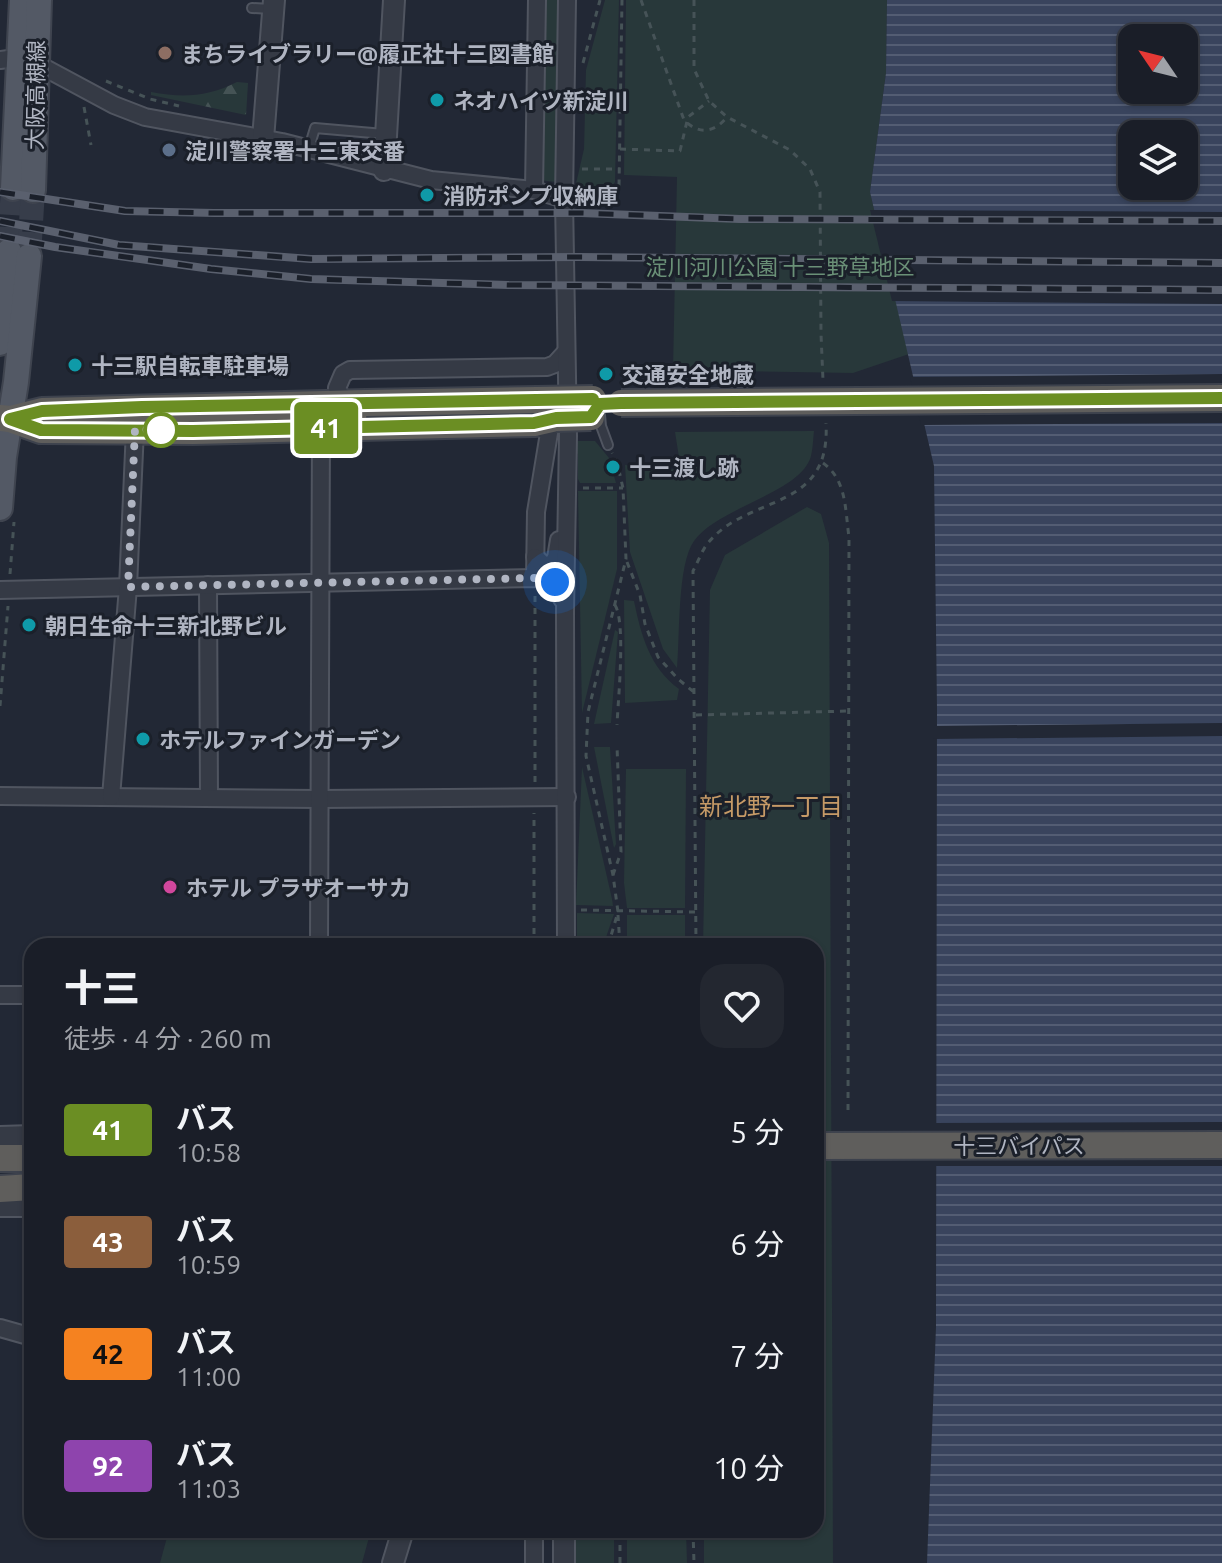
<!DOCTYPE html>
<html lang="ja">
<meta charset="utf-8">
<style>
:root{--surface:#1a1e28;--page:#232730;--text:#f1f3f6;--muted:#9fa2a8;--line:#383c45}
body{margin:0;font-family:Ubuntu,"Noto Sans JP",sans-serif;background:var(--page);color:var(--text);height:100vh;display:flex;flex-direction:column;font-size:30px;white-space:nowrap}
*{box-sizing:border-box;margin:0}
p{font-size:26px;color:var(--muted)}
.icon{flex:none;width:44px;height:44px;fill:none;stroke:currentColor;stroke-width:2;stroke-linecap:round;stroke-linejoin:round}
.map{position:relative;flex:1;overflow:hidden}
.panel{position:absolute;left:24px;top:938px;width:800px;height:600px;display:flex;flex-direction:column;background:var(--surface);border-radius:24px;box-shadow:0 2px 6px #0004,0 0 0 2px var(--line)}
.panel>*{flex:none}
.badge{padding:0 16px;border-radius:6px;font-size:28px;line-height:52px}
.needle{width:52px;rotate:305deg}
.buttons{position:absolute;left:1118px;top:24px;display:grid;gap:16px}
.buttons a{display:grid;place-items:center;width:80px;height:80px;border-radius:16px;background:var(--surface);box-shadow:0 2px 6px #0004,0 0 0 2px var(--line);font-size:40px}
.you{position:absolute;width:40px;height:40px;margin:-20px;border:6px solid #fff;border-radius:50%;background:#1a73e8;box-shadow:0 0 0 12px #1a73e833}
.map>.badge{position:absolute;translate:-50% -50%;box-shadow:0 0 0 4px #fff}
.round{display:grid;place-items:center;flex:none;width:84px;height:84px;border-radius:24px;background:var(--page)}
.headline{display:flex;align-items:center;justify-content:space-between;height:136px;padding:0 40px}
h1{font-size:38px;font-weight:800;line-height:60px}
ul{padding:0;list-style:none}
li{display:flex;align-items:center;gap:24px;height:112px;padding:0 40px}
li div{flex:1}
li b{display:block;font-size:30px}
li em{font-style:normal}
li .badge{min-width:88px;font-weight:700;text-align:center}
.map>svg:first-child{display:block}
</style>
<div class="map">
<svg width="1222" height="1563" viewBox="0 0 1222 1563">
<defs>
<pattern id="forest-firs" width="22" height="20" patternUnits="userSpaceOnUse" patternTransform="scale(2)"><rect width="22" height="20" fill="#28383a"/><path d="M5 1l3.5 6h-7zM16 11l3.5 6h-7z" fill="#455355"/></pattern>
<pattern id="water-rules" width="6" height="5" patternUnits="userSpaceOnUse" patternTransform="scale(2)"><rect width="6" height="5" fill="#39445d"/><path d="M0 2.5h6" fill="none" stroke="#535d73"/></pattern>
</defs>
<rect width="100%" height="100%" fill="#222835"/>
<g fill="#28383a">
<path d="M542 0H558L556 182 539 180Z"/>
<path d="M605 0H619L615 182 609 190 608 202 577 200 575 188 584 149 586 70Z"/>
<path d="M626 0H887L886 73 870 192 909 354 853 373 673 370 677 177 624 175Z"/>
<path d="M814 431C813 439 813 448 811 456 801 493 718 507 694 541 677 565 680 637 677 668L663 649 630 552 625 465 681 470 675 432Z"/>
<path d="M574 441H595L609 458 616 483H580L578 479V454L575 453Z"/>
<path d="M578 491H617V569L582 713Z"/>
<path d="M807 507 821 514 829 543 833 1563H704V1530H816V946H703L710 590 725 555Z"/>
<path d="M624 600 634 601C641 635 650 668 679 689L677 700 625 703Z"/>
<path d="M615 630 618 632 611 723 594 724Z"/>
<path d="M594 747H610L616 844 614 848Z"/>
<path d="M582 767 612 899 613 906 576 905Z"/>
<path d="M626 769H686L685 908H627L624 883Z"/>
<path d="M577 913 614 914 603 946H577Z"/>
<rect x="627" y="915" width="58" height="31"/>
<path d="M169 1530H371L362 1563H160Z"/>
<rect x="574" y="1530" width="40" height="33"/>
<path d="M627 1530H686L687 1563H627Z"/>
</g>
<path fill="url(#forest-firs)" d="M237 82 248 83 246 115 151 95V92C182 98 208 97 237 82Z"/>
<path fill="url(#water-rules)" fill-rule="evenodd" d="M887 0H1222V1563H927L936 1327 937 708 934 466 870 192 886 73ZM1132 38H1184V90H1132ZM1132 134H1184V186H1132Z"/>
<g fill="#222835">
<path d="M870 210 1222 212V304L892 301Z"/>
<path d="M1222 374V423L921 425 910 377Z"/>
<path d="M1222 723V736L933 739V726Z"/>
<path d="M1222 1122V1166H932V1123Z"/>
</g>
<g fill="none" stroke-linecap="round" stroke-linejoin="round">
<g stroke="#373d4a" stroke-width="24" stroke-dasharray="24 12" stroke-linecap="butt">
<path d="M9 251 13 188"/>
<path d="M29 256 33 190"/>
</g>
<g stroke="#505560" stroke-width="12">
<g id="service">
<path d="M252 8 271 9"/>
<path d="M309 148 315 128 384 134"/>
<path d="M600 415 601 426 608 445"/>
</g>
</g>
<g stroke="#505560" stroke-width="20">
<g id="minor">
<path d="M0 60 16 58 32 61 114 105 145 117 282 142 431 180 534 190 564 199"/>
<path d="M534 190 537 0"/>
<path d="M352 403 340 395 337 388 343 374 350 370 547 367 555 364 565 353"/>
<path d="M534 423 549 433 536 512 535 578"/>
<path d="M535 557 545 566 552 564 556 558 559 540"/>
<path d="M208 585 209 798"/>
<path d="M0 590 535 578 555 582 562 599"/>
<path d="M0 796 320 799 567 797"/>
<path d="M111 797 128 587 135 429"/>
<path d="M319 946 321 428"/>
<path d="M566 946 565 612 568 436 564 199 567 0"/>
<path d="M0 995H32"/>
<path d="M0 1208H32"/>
<path d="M0 1328 32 1337"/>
<path d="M534 1563V1530"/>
</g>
</g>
<g stroke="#505560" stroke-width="24">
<g id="tertiary">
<path d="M263 139 274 0"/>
<path d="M384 170 394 0"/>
<path d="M0 1137 32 1136"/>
<path d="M393 1563 403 1530"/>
<path d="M564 1563V1530"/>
</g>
</g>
<g stroke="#3f444f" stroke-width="28">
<g id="primary">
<path d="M13 188 22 0"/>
<path d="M33 190 39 0"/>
<path d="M0 343 9 251"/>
<path d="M0 508 4 457 16 382 29 256"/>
</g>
</g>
<g stroke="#3d424d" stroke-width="30">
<g id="trunk">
<path d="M0 418 10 419 41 430 193 431 534 423 556 418"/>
<path d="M10 419 42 411 366 403"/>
<path d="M816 1146 1222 1145"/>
<path d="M0 1158H32"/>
<path d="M0 1189 32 1187"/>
</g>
</g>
<g stroke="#465357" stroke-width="3" stroke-dasharray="6 6" stroke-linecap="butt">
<path d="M641 0 684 120C699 135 714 133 727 117"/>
<path d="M694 0V69L709 101 727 117 790 150 810 169 820 192 821 334 823 380"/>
<path d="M583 63 600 0"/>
<path d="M106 81 150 99 179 106"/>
<path d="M84 107 91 145"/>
<path d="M620 149 680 151 688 117 709 101"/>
<path d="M582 169H620"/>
<path d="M612 195 619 186 622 0"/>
<path d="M823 463C847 480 845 510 849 537L848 1115"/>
<path d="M583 488H623"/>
<path d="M627 562 640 595 645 624 658 657 678 679 695 693"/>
<path d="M10 574 14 522"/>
<path d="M615 605C626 623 618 700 617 725"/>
<path d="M0 706 8 606"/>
<path d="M696 715 849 711"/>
<path d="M535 782V593"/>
<path d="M613 875 621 852 617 746"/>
<path d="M581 910 696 912"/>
<path d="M618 915 620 946"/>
<path d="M534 946V813"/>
<path d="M608 946 618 912 613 875 586 756 588 712 626 559 623 488 617 462 612 453"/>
<path d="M696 946 693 571C698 562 702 550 708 543 749 493 831 513 826 423"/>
<path d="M693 1530 694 1563"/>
<path d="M620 1563V1530"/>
</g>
<use href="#service" stroke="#353a45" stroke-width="8"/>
<use href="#minor" stroke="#353a45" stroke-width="16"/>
<use href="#tertiary" stroke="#353a45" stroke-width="20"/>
<use href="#primary" stroke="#535965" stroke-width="24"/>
<use href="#trunk" stroke="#5f5e5c" stroke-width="26"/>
<g stroke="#5a606e" stroke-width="8">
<g id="rail">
<path d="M0 192 125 211 214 213H581L740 219 1222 221"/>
<path d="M0 221 119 245 311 259 578 257 1222 263"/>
<path d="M0 236 55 247 211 269 311 279 508 285 1222 290"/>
</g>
</g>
<use href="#rail" stroke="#1b202a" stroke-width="5" stroke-dasharray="15" stroke-linecap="butt"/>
<g stroke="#3d424d" stroke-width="30" stroke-linecap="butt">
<g id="trunk-bridge">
<path d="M366 403 593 399"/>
<path d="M621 403 1222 398"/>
<path d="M556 418 591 417"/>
</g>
</g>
<use href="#trunk-bridge" stroke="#5f5e5c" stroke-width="26"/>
</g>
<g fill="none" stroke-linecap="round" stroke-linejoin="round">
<g stroke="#fff" stroke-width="18">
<path id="line" d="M593 399 142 407 42 411 10 419 41 430 193 431 534 423 556 418 591 417 600 404 621 403 1222 398"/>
</g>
<use href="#line" stroke="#6b8e23" stroke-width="12"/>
<path stroke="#b0b5c2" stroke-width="8" stroke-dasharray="0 14.4" d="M161 430 135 429 128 587 535 578 555 582"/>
</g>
<circle fill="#8d6e63" stroke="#1b202a" stroke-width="3" cx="165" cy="53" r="8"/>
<g fill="#0f9aa8" stroke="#1b202a" stroke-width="3">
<circle cx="437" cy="100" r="8"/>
<circle cx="427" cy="195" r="8"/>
<circle cx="75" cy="365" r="8"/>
<circle cx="606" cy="374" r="8"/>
<circle cx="613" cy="467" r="8"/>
<circle cx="29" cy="625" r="8"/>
<circle cx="143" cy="739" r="8"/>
</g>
<circle fill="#5c6f8a" stroke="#1b202a" stroke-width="3" cx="169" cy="150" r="8"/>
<circle fill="#fff" stroke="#6b8e23" stroke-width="4" cx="161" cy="430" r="16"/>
<circle fill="#d1479c" stroke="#1b202a" stroke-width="3" cx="170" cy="887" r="8"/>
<g text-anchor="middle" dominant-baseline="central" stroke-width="6" stroke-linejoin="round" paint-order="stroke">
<g font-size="22" font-weight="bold" fill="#b0b5c2" stroke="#1b202a" text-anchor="start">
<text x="181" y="53">まちライブラリー@履正社十三図書館</text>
<text x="453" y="100">ネオハイツ新淀川</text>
<text x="185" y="150">淀川警察署十三東交番</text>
<text x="443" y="195">消防ポンプ収納庫</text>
<text x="91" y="365">十三駅自転車駐車場</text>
<text x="622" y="374">交通安全地蔵</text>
<text x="629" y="467">十三渡し跡</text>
<text x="45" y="625">朝日生命十三新北野ビル</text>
<text x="159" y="739">ホテルファインガーデン</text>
<text x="186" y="887">ホテル プラザオーサカ</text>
</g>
<g font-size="22" fill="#b0b5c2" stroke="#1b202a">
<text transform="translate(35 95) rotate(-89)">大阪高槻線</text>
<text x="1019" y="1145">十三バイパス</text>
</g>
<g font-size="22" fill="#6a9077" stroke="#1b202a">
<text x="780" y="266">淀川河川公園 十三野草地区</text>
</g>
<g font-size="24" fill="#c69a67" stroke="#1b202a">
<text x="771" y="806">新北野一丁目</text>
</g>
</g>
</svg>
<div class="buttons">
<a><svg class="needle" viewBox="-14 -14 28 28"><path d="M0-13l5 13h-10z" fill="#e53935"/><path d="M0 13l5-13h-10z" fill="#9fa2a8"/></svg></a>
<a><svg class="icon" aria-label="layers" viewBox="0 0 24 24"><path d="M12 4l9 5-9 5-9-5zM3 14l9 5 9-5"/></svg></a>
</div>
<div class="you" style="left:555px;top:582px"></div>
<b class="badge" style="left:326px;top:428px;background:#6b8e23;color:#fff">41</b>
<section class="panel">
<div class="headline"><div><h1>十三</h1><p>徒歩 · 4 分 · 260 m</p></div><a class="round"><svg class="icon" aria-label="heart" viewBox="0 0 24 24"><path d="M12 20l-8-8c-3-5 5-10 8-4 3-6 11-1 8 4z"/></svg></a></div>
<ul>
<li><span class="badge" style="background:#6b8e23;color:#fff">41</span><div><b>バス</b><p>10:58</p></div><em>5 分</em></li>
<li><span class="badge" style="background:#8b5e3c;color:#fff">43</span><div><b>バス</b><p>10:59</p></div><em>6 分</em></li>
<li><span class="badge" style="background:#f58220;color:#111">42</span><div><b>バス</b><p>11:00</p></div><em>7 分</em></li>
<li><span class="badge" style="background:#8e44ad;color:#fff">92</span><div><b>バス</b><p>11:03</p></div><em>10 分</em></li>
</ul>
</section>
</div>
